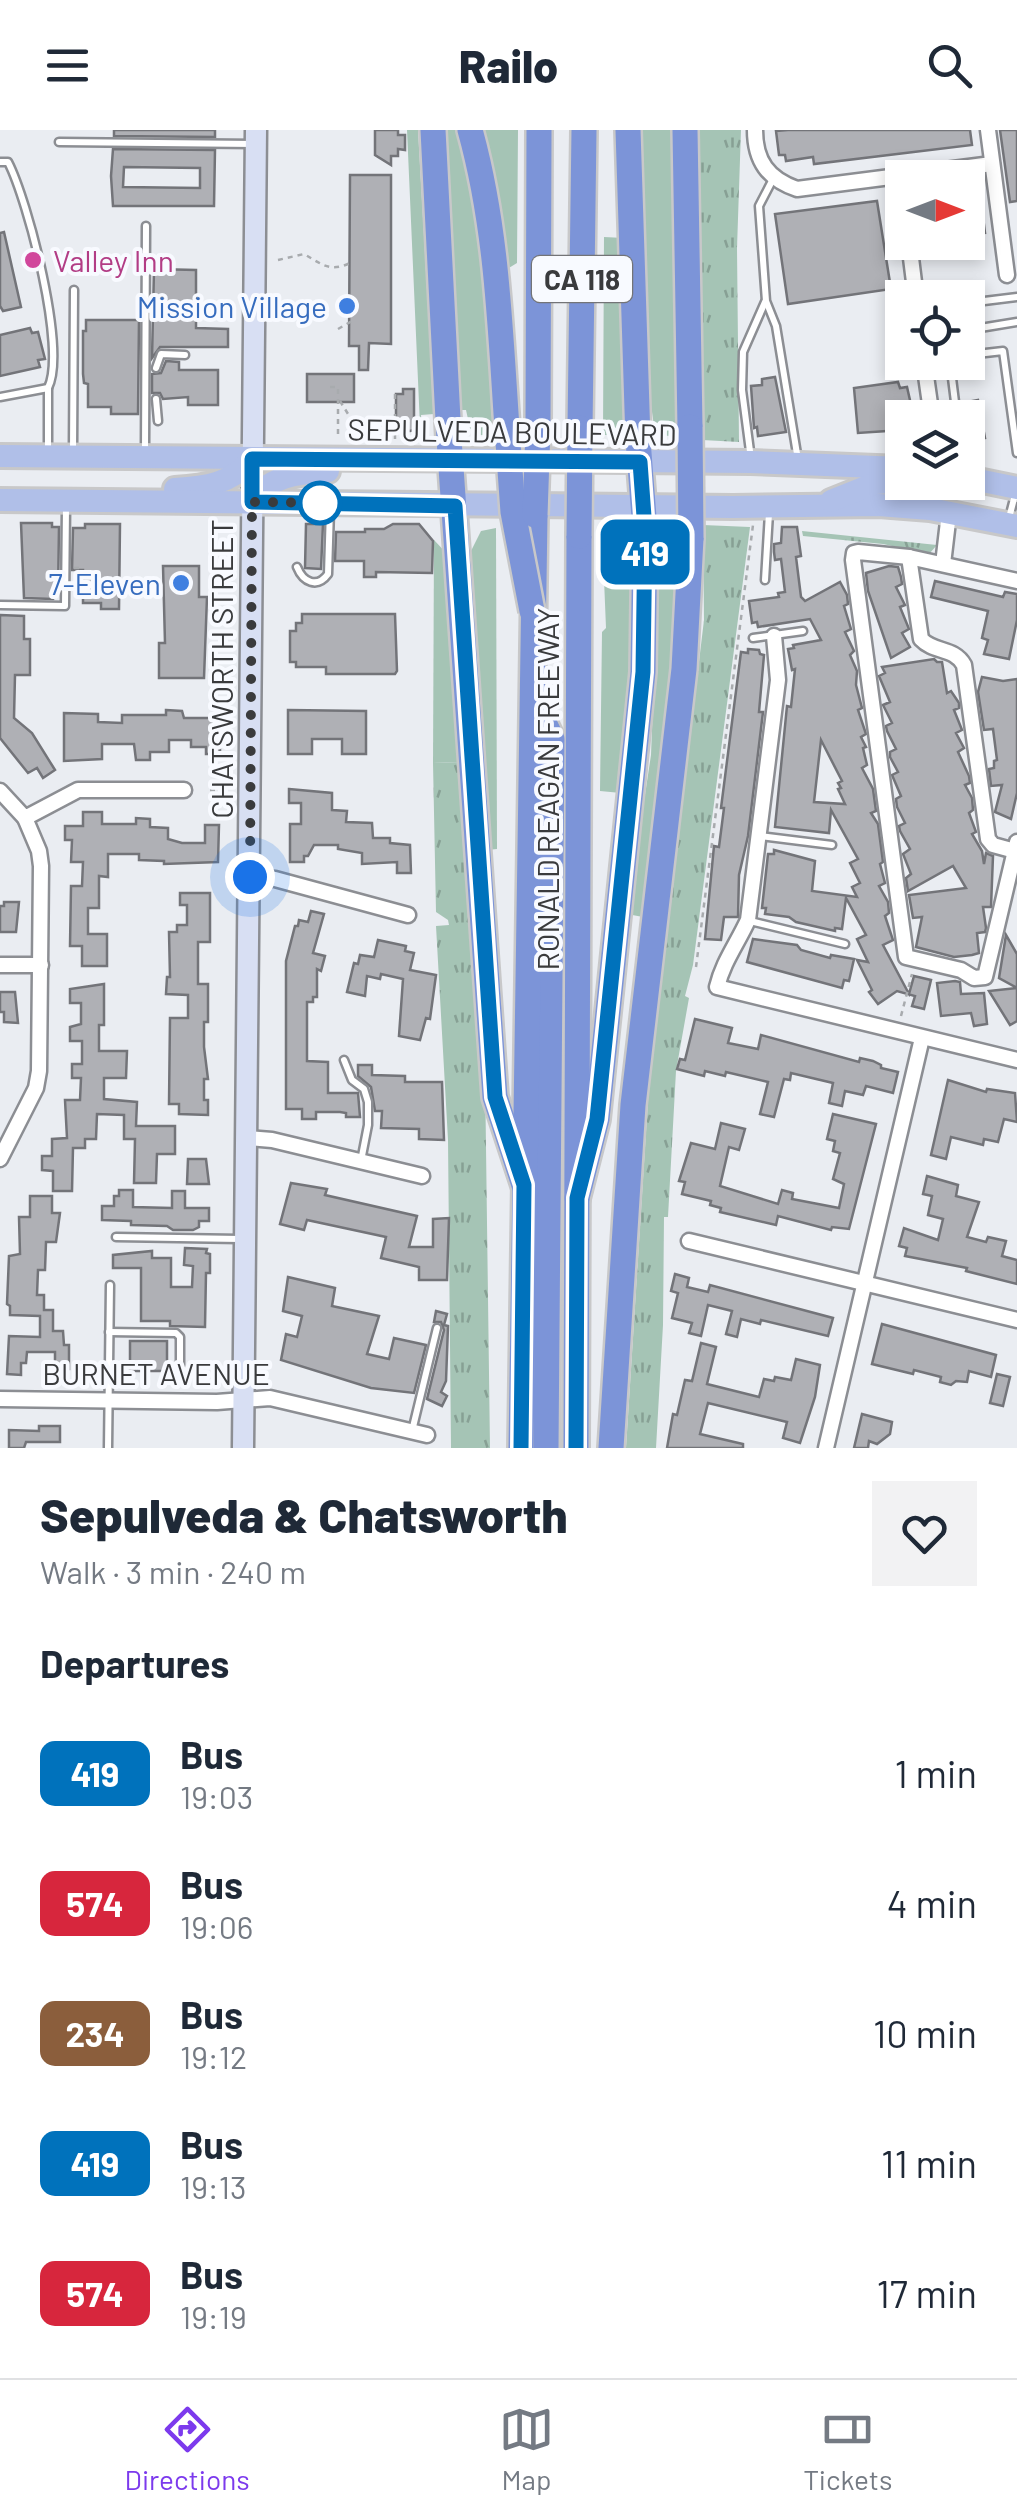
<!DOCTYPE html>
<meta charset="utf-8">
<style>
:root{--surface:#fff;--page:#f2f2f3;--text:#1f2937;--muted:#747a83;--line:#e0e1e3;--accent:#7c3aed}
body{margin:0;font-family:Barlow,sans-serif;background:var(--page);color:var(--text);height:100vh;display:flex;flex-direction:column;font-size:38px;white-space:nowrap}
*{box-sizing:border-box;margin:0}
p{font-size:32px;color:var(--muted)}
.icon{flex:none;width:55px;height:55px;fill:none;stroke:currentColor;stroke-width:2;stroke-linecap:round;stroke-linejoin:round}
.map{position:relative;height:1318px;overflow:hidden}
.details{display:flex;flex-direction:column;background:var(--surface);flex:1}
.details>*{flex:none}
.badge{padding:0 20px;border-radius:15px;font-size:35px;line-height:65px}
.needle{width:65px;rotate:90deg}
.tools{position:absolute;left:885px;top:30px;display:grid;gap:20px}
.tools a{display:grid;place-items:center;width:100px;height:100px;border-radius:0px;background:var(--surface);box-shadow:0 5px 15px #0003;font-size:50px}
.you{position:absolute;width:50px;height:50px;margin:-25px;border:8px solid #fff;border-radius:50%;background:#1a73e8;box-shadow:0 0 0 15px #1a73e833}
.map>.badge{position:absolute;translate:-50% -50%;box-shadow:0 0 0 5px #fff}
h2{padding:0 40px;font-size:38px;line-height:90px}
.round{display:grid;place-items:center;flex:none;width:105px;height:105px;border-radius:0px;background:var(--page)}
.headline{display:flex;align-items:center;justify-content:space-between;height:170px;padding:0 40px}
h1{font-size:48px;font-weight:800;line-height:75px}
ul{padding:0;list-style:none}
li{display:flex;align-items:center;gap:30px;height:130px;padding:0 40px}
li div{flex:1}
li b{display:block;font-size:38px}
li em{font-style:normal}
li .badge{min-width:110px;font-weight:700;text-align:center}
header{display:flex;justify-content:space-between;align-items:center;height:130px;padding:0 40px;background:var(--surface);font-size:45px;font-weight:800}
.tab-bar{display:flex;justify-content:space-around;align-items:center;height:140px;border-top:2px solid var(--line);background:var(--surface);font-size:28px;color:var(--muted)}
.tab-bar a{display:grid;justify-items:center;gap:5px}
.tab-bar .selected{color:var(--accent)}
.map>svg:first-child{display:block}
</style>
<header><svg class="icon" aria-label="menu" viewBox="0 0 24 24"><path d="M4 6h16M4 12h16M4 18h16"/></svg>Railo<svg class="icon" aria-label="search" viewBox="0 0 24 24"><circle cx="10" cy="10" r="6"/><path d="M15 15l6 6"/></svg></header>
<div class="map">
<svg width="1017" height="1318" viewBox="0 0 1017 1318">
<defs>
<pattern id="grass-tufts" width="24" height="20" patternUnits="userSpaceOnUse" patternTransform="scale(2.5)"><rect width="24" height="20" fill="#a5c4b5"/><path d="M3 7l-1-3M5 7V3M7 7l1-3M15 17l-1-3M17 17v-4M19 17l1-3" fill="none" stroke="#87a094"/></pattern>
</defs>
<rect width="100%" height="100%" fill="#eaedf2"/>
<g fill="url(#grass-tufts)">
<path d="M699 0H741L737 118 739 312 702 310Z"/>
<path d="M703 395 750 397 693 835 685 866 689 868 676 941 668 1087H664L663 1195 656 1318H626L650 939 704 490Z"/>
<path d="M802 401 937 415 929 424 883 414 803 406Z"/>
<path d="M461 632 485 942 490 1318H451L448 1010 436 796 449 795 448 790 436 782 433 633Z"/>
</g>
<g fill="#a5c4b5">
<path d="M407 0H418L434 284 421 285 422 307H415L420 296Z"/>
<path d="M445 0H479L458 7C487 103 487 206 493 305H475L470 298 466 280H460Z"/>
<path d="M483 0H518L517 133 507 139 501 86Z"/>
<path d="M636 0H674L678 307 661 305 654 296 652 282 647 281Z"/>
<path d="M604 107 624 108 627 289 624 290 618 305H603Z"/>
<path d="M496 398 497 719 487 720 469 425 481 401Z"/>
<path d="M679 398 675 511 643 787 627 784 651 625 659 418H665L668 403Z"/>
<path d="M602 400H626L629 418H633L630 551 621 663 600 661 602 502 606 498Z"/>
<path d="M434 410 449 426 461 632 433 633Z"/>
</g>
<g fill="#afb0b5" stroke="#737479" stroke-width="2.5" fill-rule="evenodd">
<path d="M114 0H215V7L114 6Z"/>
<path d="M375 0H398V5H405V20L398 19V26H391V35L375 25Z"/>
<path d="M788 0H970L972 15 814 34 813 27 786 31 785 25H779L776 1Z"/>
<path d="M1000 0H1017V71L1010 72Z"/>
<path d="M113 19 215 20 214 76H113L111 46ZM124 37 200 38V58L123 57Z"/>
<path d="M350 45H391V214L369 213 368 240H359V216H349Z"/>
<path d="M980 63 985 103 968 105V64Z"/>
<path d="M877 71 891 159 788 174 775 84Z"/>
<path d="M4 102 21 177 3 181 0 176V103Z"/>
<path d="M154 139 196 140V198L228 199V217H160L152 228Z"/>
<path d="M86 190H139L138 284H111V277H88V254L84 253 83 244V201H86Z"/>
<path d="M30 198 32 203 38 202 45 229 38 230 40 237 0 246V205Z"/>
<path d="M166 231 179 232V240H218V275H188V267L163 269 160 263H152V244L161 243Z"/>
<rect x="307" y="244" width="47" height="28"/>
<path d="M775 247 786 302 758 306 757 297 754 298 751 256 762 255V249Z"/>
<path d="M898 252 900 258 907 257 914 288H902V300L858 303 854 258Z"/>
<path d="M403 259H414V300L410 301 396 300V264H403Z"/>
<path d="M978 270 985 308 968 312V288H964L962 273Z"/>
<path d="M21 393H52V397H59L58 464 53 469 24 468Z"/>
<path d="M85 394H120L119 479H101V473H83V440H72L73 398H85Z"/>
<path d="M306 394H323L321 439 305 438Z"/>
<path d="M393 394H419L433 411 432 443 376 442V447H364V431H335L336 402H365V399H384Z"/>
<path d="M782 397H797L801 426 796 427 801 467 805 471 840 452 847 465 848 474 844 476 851 499 845 502 854 521 850 525 857 541 856 555 862 578 858 580 866 604 861 607 866 617 863 618 867 635 862 638 873 659 876 681 871 683 878 694 883 732 880 734 885 753 879 756 888 772 889 783 885 786 893 810 883 815 909 864 914 846 931 850 924 879 912 876 915 866 897 861 878 874 869 862 872 860 857 830 868 832 857 809 866 805 846 768 842 799 835 798V801L796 792 789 787 765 784 766 778H762L768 724H774V720L815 731 812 761 857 767 852 757 860 753 850 733 858 729 831 680 829 703 775 697 787 576 791 577 795 539 792 540 788 519 794 518 793 515 821 510 810 489 758 497 757 492 752 493 749 471 779 467 778 463 785 462 781 429 775 430 774 422V414L781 413ZM821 610 842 651 838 653 841 658 838 659 845 674 814 672Z"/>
<path d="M163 436H199V467H207L204 548H159V513H165Z"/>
<path d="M889 436 898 437 901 447 902 454 896 457 905 475 900 477 909 499 902 503 910 517 891 528 868 461 866 443Z"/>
<path d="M935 451 1003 467 1005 462 1017 464V490L1009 529 984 524 988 510 982 508 988 481 931 467Z"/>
<path d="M302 484H395L397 541 395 544H326V537H296V532H290V501H296V493H302Z"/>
<path d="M0 485 24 486V509H30V545H15L14 588 32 603 55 640 43 648 37 638 28 643 0 608Z"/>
<path d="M748 519 759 520 760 524 764 525 759 582H763L748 706 739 745 738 787H724L721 810 705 809 714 716 719 717 724 678H721L741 522 748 523Z"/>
<path d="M934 529 937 532H942L947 563 951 561 959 573V578L954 580 962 600 956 603 964 618 958 622 969 646 970 653 965 655 972 668 973 680 969 683 976 702 972 704 982 721 984 734 986 723 993 726 991 777H983L986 798 985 802 977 803 979 823 972 825 954 827 916 817 922 787 913 788 909 765 966 758 953 736 908 761 906 748 911 744 903 724 910 719 900 701 899 696 905 693 897 677 896 669 901 666 892 645 898 642 890 627V622L896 619 887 601 886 596 892 593 883 575 890 572 879 546 885 543 882 537Z"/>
<path d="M982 547 1003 551 1017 549V663L1011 689 995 682 1002 655 991 656 989 639 994 638V631L997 630 993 599 984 600 978 562Z"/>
<path d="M166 580 182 581 184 588H220V624H206V617H191V610H169V622H150V630H136L134 614H102V629L64 631V583L98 584V592L122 593V585H166Z"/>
<path d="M288 580 366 581V624H342V609H312V624H288Z"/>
<path d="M289 659 332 663V680L347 681 346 692 372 693 373 708H390V713L410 715 411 743H397V732L362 734V723L338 719V715H314L308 726H304V732H290V694H301V673H289Z"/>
<path d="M83 682H102V694H136V688L150 689V697L168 698V709L182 713H205V695H219L218 732 164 734V731L139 730V724H108V747L99 746V778H88V804H107V836H82V816H70L71 756H82L83 732H71L72 710H65V696H83Z"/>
<path d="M180 763H210V812H198V854H208V892H204V917L208 949H204V970H208V985L179 984V974H169L170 888H188V865L166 864 167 847H170L169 802H177V795H187V775H180Z"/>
<path d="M4 772H19L16 802H0V776H4Z"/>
<path d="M311 781 324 784 313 823 325 826 321 841 317 839V867H313V872H307V931L328 932V963H358L360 987H346V983L340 982H316V989H302V979H286V831L295 796H298L299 790 308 792Z"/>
<path d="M1006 805 1017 824V891L1010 895 989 861 1017 858 999 848Z"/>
<path d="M753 809 797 815 801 820 830 828 831 825 854 829 849 851 844 850 842 858 747 832Z"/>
<path d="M378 810 406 816 405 821 414 823 410 840 436 845 430 889 426 888 420 910 399 906 403 849 381 844 380 849 367 846 365 866 347 862 354 833 358 834 360 825 374 827Z"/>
<path d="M955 851 960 852 961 864 984 863 987 894 974 896 971 883 941 886 937 853Z"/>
<path d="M104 854V895H99V921H127L126 948H104V969L137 972 136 996H175V1024H157L156 1053H134L135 1009H124V985L97 984 96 1009H85V1018H73L72 1061H53V1041L42 1040V1026H52V1009L67 1008 65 970H80L81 948H72V934H82V911H70V897L81 894V873H70V859Z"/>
<path d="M0 862H15L18 893 4 892V882H0Z"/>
<path d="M695 889 732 898 728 913 758 919 761 905 859 932 860 928 873 931 881 935V938L898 942 893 963 866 956 863 965 845 961 842 976 829 973 833 953 791 943 790 950 784 949 774 987 760 984 768 952 726 942 725 946 705 941 704 946 677 939 680 929 685 930Z"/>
<path d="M358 935H372V945L405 946V952H442L444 1010 419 1009V999L381 998 382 981H375L371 957 358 946Z"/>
<path d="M948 950 986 962 987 959 1015 963 1017 992 1004 989 998 1012 984 1009 983 1015 951 1007 946 1029 931 1025Z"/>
<path d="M833 984 876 994 849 1099 832 1097 831 1100 778 1086 776 1095 720 1082 721 1078 710 1075 711 1071 682 1064 685 1052 679 1051 691 1013 715 1019 721 993 745 999 739 1020 729 1017 720 1056 778 1074 782 1060 793 1063 792 1069 839 1078 844 1054 833 1049 840 1023 833 1021 835 1011 827 1009Z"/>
<path d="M188 1029H206L209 1054H187Z"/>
<path d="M927 1046 958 1055 956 1066 979 1072 967 1107 986 1112 988 1107 1006 1111 1002 1126 1017 1130V1154L966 1141 967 1138 905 1126 907 1118 899 1116 904 1098 938 1110 943 1089 928 1085 932 1066 923 1064Z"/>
<path d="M291 1053 327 1059 325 1065 417 1086 409 1117H433V1089L449 1088 447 1150H419V1137L381 1128 386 1107 307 1090 304 1100 280 1094Z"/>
<path d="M119 1060H133V1077L172 1078V1061H185V1078H209V1091H199V1097L193 1100H173L167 1096 131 1095V1091L102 1090V1076H114V1066H119Z"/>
<path d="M30 1066H52V1083H60L56 1112H46L45 1140H38L37 1165H44V1180H53V1201H63L64 1215H69V1239H55V1222H27L26 1233H21V1245L7 1244 9 1206 40 1207V1186L10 1185V1176L7 1174 9 1126 20 1124 19 1087H30Z"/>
<path d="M185 1118 207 1119 206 1123 210 1124V1143H206L205 1197 170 1196V1191H141V1138H113V1125L152 1121V1128H171V1157H192L193 1136 184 1135Z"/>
<path d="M675 1144 689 1148 687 1157 708 1162 710 1155 833 1188 828 1206 761 1190 760 1194 741 1189 737 1207 726 1204 732 1181 708 1175 701 1206 689 1203 692 1193 672 1188 678 1163 671 1161Z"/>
<path d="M288 1147 335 1158 332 1176 379 1186 367 1224 389 1229 394 1208 426 1215 414 1263 371 1258 281 1230 286 1204 297 1207 302 1186 283 1181Z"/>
<path d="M436 1181 447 1184 444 1195 448 1196 446 1251 441 1262 447 1266 442 1276 427 1269 444 1200 441 1192H434Z"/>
<path d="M882 1194 996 1225 991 1247 969 1241 967 1252 956 1251 951 1255 940 1252 941 1247 914 1240 913 1244 872 1234Z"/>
<rect x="130" y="1211" width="37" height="30"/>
<path d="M701 1213 716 1217 707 1254 759 1267 764 1249 774 1251 775 1247 791 1250 796 1229 820 1235 815 1267 800 1313 783 1308 787 1292 708 1273 700 1304 743 1314V1318H667L673 1284 677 1285 685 1250 692 1251Z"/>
<path d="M997 1244 1010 1247 1003 1276 990 1273Z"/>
<path d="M862 1284 892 1292 890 1304 877 1314 869 1311 868 1318H854Z"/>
<path d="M39 1296H60V1312H26L24 1318H9V1300L39 1301Z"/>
</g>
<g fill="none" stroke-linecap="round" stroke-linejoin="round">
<g stroke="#8c8e93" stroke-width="11">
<g id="lane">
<path d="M59 12 255 14"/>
<path d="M0 32H8C28 71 67 220 48 258"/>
<path d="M773 49 759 76 766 171 776 196 798 330"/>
<path d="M968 173 1017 167"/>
<path d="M968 200 1017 192"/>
<path d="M968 225 1003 221 1017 323"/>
<path d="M950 232 957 288"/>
<path d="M156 238 161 224 185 225"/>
<path d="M0 267 48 258V320"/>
<path d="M156 269 158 291"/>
<path d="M73 320 74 160"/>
<path d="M145 321 146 96"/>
<path d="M751 329 742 260 743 222 765 172"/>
<path d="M1009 388 1016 361"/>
<path d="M297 437C303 452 317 459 328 444L330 379"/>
<path d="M765 450 769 383"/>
<path d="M0 475 65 476 66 377"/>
<path d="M753 508 803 501"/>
<path d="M760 706 832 715"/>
<path d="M750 791 845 814"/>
<path d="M344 930 352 950 364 959 368 972V995L361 1031"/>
<path d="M116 1107 240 1109"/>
<path d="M109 1202 176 1203 180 1207V1235"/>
<path d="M412 1301 437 1198"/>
<path d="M108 1318 110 1155"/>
</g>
</g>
<g stroke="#8c8e93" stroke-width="19">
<g id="street">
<path d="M755 0C755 31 768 49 797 59L992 34"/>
<path d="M988 0 1007 145"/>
<path d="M900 45 902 65"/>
<path d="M909 112 916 168"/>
<path d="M924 232 932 288"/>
<path d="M930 379 932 352"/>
<path d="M909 427 921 509C934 523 954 517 964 535L988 709 993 715 1015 721"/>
<path d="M943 434 949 383"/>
<path d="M1017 451 909 427 858 422 854 423 853 430 906 827 961 840 974 848 985 847 1017 712"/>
<path d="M774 506 778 550 748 790C737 814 723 832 717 857L1017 930"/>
<path d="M0 661 25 688 78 660H184"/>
<path d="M250 747 275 749 408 785"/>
<path d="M0 835H41"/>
<path d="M247 1008 272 1010 422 1046"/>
<path d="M0 1029 36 958 39 941 41 736 39 721 25 688"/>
<path d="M689 1111 1017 1190"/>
<path d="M0 1269 217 1272 270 1268 427 1305"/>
<path d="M826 1318 922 908"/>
</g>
</g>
<g stroke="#8c8e93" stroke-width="25">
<path id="secondary" d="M243 1318 256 0"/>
</g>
<g stroke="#c8c8c9" stroke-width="28">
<g id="primary">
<path d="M0 326 751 332 902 338"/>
<path d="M968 348 1017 358"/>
<path d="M175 359C206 357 231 354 252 329"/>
<path d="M0 370 733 377 879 375 930 379 1017 396"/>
<path d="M831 371 876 353 902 351"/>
<path d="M251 372C269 346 298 343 328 341"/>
</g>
</g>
<g stroke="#c8c8c9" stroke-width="30">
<g id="highway">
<path d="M433 0 449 309 495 967 524 1055"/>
<path d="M470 0C497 97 500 197 507 298"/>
<path d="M685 0 690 297"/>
<path d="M538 298 539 0"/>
<path d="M580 298 584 0"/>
<path d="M534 572 552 609 546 1318"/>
<path d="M577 1068 597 989 643 542 645 400 638 310 628 0"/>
<path d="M521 1318 535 385"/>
<path d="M576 1318 579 406"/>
<path d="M611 1318 633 975 684 539 691 408"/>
</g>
</g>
<g stroke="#a8abae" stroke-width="2.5" stroke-dasharray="5 5" stroke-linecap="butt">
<path d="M278 130 304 124C323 135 331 143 352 132"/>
<path d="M338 199 352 191"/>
<path d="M330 257H338V306"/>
<path d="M340 271 358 300V309"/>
<path d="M395 309V262"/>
<path d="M74 438H83"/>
<path d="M210 660H226"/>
<path d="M696 837 753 395"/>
<path d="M901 886 912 844"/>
</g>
<use href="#lane" stroke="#fff" stroke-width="6"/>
<use href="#street" stroke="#fff" stroke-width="14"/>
<use href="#secondary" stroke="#d8dff3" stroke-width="20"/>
<use href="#primary" stroke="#b0bfe8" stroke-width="22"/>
<use href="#highway" stroke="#7c94d8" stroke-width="25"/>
<g stroke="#c8c8c9" stroke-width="30" stroke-linecap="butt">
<g id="highway-bridge">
<path d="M690 297 691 408"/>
<path d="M507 298 513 382 532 481"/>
<path d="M535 385 538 298"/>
<path d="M579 406 580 298"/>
</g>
</g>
<use href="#highway-bridge" stroke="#7c94d8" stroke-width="25"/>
</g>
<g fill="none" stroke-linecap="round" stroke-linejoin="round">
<g stroke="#fff" stroke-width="22">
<path id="line" d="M521 1318 524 1055 495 967 455 376 252 372V329L640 332 645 400 643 542 597 989 577 1068 576 1318"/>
</g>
<use href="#line" stroke="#0072bc" stroke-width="15"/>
<path stroke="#3a3b3d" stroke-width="10" stroke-dasharray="0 18" d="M250 747 252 372 330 373H320"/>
</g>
<circle fill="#d1479c" stroke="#f8faff" stroke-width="4" cx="33" cy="130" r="10"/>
<g fill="#3f7fe0" stroke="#f8faff" stroke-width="4">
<circle cx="347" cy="176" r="10"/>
<circle cx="181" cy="453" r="10"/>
</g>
<circle fill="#fff" stroke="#0072bc" stroke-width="5" cx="320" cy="373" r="20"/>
<g text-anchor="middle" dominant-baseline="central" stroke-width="8" stroke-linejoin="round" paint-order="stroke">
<rect fill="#f8faff" stroke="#737477" stroke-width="2.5" x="532" y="126" width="100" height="46" rx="8"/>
<g font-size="28" font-weight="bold" fill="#3a3b3d">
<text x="582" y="149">CA 118</text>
</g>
<g font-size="30" fill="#b23c85" stroke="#f8faff" text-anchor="start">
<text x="53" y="130">Valley Inn</text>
</g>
<g font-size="30" fill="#366cbe" stroke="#f8faff" text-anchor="end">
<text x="327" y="176">Mission Village</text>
<text x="161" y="453">7-Eleven</text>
</g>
<g font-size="30" fill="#3a3b3d" stroke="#f8faff">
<text transform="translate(512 301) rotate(1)">SEPULVEDA BOULEVARD</text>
<text transform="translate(221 539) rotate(-90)">CHATSWORTH STREET</text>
<text transform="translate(547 659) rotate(-90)">RONALD REAGAN FREEWAY</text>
<text x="156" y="1243">BURNET AVENUE</text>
</g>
</g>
</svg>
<div class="tools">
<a><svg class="needle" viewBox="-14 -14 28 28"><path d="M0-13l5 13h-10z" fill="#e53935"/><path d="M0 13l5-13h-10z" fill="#747a83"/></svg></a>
<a><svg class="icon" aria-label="locate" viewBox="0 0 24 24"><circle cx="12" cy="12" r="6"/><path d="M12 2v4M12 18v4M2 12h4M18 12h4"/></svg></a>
<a><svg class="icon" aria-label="layers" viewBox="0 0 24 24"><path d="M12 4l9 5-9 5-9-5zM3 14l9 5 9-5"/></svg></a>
</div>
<div class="you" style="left:250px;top:747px"></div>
<b class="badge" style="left:645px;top:422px;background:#0072bc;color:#fff">419</b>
</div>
<section class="details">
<div class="headline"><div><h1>Sepulveda &amp; Chatsworth</h1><p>Walk · 3 min · 240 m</p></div><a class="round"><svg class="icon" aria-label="heart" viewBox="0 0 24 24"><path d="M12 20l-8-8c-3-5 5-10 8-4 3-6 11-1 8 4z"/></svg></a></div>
<h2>Departures</h2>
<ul>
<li><span class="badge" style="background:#0072bc;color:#fff">419</span><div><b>Bus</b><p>19:03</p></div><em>1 min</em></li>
<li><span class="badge" style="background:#d7263d;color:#fff">574</span><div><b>Bus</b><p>19:06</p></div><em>4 min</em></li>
<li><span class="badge" style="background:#8b5e3c;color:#fff">234</span><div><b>Bus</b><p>19:12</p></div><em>10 min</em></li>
<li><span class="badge" style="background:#0072bc;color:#fff">419</span><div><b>Bus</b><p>19:13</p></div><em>11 min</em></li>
<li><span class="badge" style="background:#d7263d;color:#fff">574</span><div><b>Bus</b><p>19:19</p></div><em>17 min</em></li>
</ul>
</section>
<nav class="tab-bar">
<a class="selected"><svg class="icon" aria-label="directions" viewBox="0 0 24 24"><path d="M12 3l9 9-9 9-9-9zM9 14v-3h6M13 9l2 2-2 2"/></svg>Directions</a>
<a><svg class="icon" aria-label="map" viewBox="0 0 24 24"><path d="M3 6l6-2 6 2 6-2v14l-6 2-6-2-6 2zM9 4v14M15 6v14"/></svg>Map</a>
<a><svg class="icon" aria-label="tickets" viewBox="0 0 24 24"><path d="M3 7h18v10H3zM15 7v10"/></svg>Tickets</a>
</nav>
